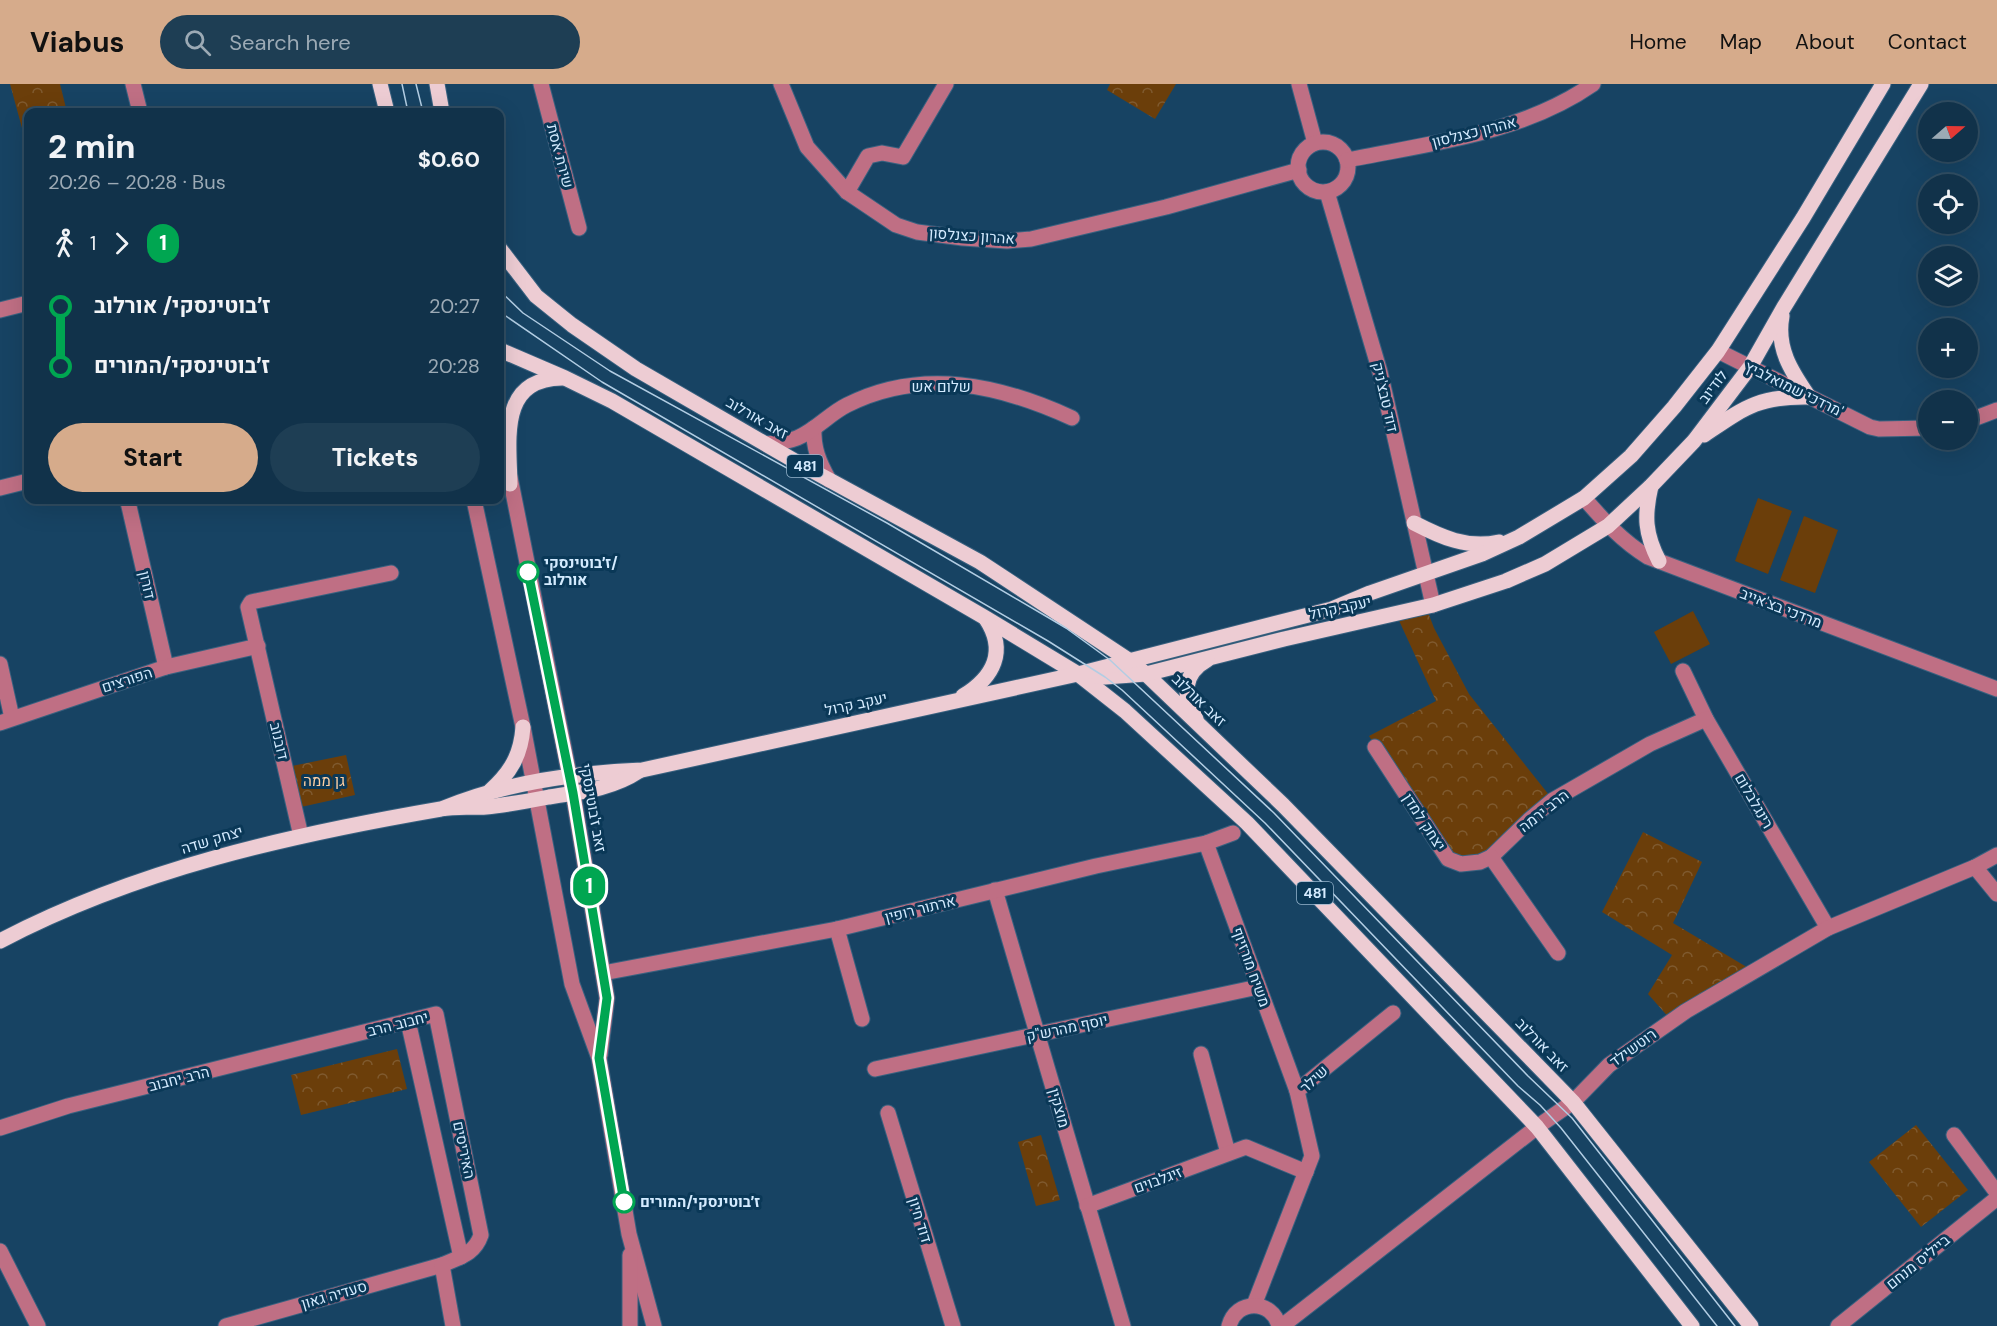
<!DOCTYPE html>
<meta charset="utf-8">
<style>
:root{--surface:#11324a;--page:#1e3e54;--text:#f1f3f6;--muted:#9caab5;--line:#304d62;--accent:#d6ab8b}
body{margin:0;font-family:"DM Sans",Heebo,sans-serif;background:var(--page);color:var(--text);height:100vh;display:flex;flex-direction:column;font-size:22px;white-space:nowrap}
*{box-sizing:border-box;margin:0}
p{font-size:20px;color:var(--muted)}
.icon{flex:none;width:33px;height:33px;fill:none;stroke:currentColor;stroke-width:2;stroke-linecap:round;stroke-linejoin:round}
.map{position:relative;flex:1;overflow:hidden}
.drawer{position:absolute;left:24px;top:24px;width:480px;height:396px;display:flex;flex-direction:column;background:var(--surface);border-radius:12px;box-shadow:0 6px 24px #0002,0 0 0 2px var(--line)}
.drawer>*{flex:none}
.badge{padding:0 12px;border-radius:20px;font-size:21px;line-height:39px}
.needle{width:39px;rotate:70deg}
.fabs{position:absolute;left:1918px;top:18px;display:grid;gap:12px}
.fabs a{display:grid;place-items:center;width:60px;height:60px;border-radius:50%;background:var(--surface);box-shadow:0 6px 24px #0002,0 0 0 2px var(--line);font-size:30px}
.map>.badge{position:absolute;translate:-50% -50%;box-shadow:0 0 0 3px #fff}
.legs{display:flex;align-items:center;gap:9px;height:66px;padding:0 24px;font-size:20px}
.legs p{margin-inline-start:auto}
.head{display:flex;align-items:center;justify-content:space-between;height:102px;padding:0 24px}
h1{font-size:33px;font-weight:800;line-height:45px}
.action{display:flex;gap:12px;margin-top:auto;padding:12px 24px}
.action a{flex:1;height:69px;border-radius:36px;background:var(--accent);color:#111;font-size:24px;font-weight:800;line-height:69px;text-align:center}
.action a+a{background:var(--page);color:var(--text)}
ul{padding:0 24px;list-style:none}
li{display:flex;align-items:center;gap:21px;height:60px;font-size:22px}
li i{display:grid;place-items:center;width:9px;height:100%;margin:0 8px;background:currentColor}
li i::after{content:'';width:15px;height:15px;margin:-8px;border:4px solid;border-radius:50%;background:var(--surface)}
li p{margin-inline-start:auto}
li:first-child i{background:linear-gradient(#0000 50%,currentColor 0)}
li:last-child i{background:linear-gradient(currentColor 50%,#0000 0)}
header{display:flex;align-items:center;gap:36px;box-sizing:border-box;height:84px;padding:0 30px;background:var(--accent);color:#111}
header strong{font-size:28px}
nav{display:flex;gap:33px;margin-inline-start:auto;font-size:21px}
.search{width:420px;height:54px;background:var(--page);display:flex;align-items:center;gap:15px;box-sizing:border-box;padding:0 21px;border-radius:33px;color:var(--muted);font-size:22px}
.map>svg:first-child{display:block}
</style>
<header>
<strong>Viabus</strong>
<div class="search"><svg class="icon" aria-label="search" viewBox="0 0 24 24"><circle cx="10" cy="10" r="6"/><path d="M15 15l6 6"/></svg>Search here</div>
<nav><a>Home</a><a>Map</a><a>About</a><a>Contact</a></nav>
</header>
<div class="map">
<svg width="1997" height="1242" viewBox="0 0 1997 1242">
<defs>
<pattern id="park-crowns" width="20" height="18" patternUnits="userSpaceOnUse" patternTransform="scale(1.5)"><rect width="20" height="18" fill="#6b3e0a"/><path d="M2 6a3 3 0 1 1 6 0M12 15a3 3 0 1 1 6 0" fill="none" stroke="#7f5a2f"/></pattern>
</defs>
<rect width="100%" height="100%" fill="#174363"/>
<g fill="url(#park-crowns)">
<path d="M10 0H60L67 28H28V66Z"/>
<path d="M1110 0H1176L1155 35 1107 6Z"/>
<path d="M1426 523 1434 544 1469 610 1553 716 1491 773 1448 775 1369 652 1436 617 1396 530Z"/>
<path d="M346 671 355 711 301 723 292 682Z"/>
<path d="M1643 748 1702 778 1673 839 1755 888 1671 936 1648 910 1672 871 1602 828Z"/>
<path d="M397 965 407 1005 301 1031 291 991Z"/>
<path d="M1916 1041 1968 1106 1921 1143 1869 1078Z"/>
<path d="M1041 1051 1060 1116 1036 1122 1018 1058Z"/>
</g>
<g fill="#6b3e0a">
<path d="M1758 414 1792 427 1768 490 1735 477Z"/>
<path d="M1804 432 1838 446 1815 509 1780 496Z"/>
<path d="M1693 527 1710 560 1671 580 1654 548Z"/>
</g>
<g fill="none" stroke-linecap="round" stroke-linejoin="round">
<g stroke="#39617f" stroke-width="17">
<g id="minor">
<path d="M133 0 140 28"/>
<path d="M541 0 579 144"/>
<path d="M781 0 807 63 847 108 896 141 917 148 963 154 1007 157 1031 155 1166 123 1299 86"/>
<path d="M1299 0 1315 59"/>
<circle cx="1323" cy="83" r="25"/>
<path d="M1347 76C1431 59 1521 50 1593 0"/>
<path d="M847 108 868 72 882 69 903 73 946 0"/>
<path d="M1327 108 1380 288 1433 521"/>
<path d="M0 226 28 219"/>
<path d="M1718 267 1870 343 1879 345 1929 344"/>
<path d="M1968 337 1997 326"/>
<path d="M500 343 573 709 607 914 600 971"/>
<path d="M814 344C813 364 819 378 829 396"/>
<path d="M766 360C777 359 787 358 797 354 816 346 829 330 847 321 922 283 1000 301 1072 334"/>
<path d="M0 404 28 397"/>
<path d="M1584 414C1604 437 1622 457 1648 473L1997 605"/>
<path d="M474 416 523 643 572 900 599 974 629 1150 654 1242"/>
<path d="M128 418 166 583"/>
<path d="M0 580 12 634"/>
<path d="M1683 587 1706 635 1828 844"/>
<path d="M0 639 166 583 258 562"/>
<path d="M1375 663 1448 775 1461 780 1480 778 1491 773 1529 736 1553 716 1650 660 1706 635"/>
<path d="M301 752 248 523 251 518 391 489"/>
<path d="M1206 759 1297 1007"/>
<path d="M1491 773 1558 869"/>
<path d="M1975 783 1997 810"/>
<path d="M995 806 1123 1242"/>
<path d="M837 845 862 935"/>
<path d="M603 889 837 845 1096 782 1206 759 1233 749"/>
<path d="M408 937 461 1173"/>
<path d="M1201 970 1228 1069"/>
<path d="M875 985 1258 903"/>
<path d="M888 1029 953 1242"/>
<path d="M0 1044 68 1022 436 930 481 1151C474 1171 459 1173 442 1181L226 1242"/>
<path d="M1954 1051 1997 1109"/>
<path d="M1087 1122 1246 1063 1306 1088"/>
<path d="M0 1167 38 1242"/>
<path d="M630 1171V1242"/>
<path d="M442 1181 453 1242"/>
<path d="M1254 1221 1312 1072 1297 1007 1393 929"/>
<path d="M1229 1242C1236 1215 1272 1215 1279 1242"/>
<path d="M1282 1242 1537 1043 1573 1018 1609 981 1686 927 1828 844 1975 783 1997 771"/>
<path d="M1838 1242 1997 1114"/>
</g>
</g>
<g stroke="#39617f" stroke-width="17">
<g id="major">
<path d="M380 0 387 28"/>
<path d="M437 0 442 28"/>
<path d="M500 165 536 212 572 241 636 285 800 380 980 478 1130 577 1146 590 1283 721 1573 1018 1751 1242"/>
<path d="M1782 232C1776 264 1791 287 1809 313"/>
<path d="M500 266 565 294 612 317 984 533 1078 590 1125 627 1247 739 1537 1043 1692 1242"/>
<path d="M1704 351C1744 324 1758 312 1809 313"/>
<path d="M510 400C509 354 499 295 562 294"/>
<path d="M1651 402C1644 432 1645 450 1659 477"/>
<path d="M1414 439C1441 453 1467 465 1499 458"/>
<path d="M1090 591 1105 593 1146 590 1284 555 1433 521 1506 497 1545 480 1608 442 1651 402 1694 357 1750 283 1784 223 1921 0"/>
<path d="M963 612C994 593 1007 567 986 535"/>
<path d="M1196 635C1183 612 1182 590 1207 576"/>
<path d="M490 707C511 688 521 671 523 643"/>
<path d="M444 724C507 698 575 689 642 686L1078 590 1332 525 1370 509 1482 470 1519 453 1584 414 1631 372 1674 323 1718 267 1803 134 1883 0"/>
<path d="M0 857C137 785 290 751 441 725 456 722 471 724 486 723 507 721 528 717 549 713 581 708 612 705 639 687"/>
</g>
</g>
<use href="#minor" stroke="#bf6f84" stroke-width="15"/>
<use href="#major" stroke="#edccd3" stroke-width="15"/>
<g stroke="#b2cde3" stroke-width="1.5">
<path d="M402 0 408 28"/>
<path d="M416 0 423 28"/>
<path d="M500 207 523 229 610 287 887 439 1066 544 1110 576 1274 729 1528 992 1572 1034 1735 1242"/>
<path d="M500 228 602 298 1048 557 1105 593 1122 606 1265 739 1518 1002 1540 1021 1561 1044 1717 1242"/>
</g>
</g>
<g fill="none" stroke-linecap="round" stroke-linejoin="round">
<g stroke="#fff" stroke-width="14">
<path id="line-1" d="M528 488 573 709 607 914 599 974 624 1118"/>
</g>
<use href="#line-1" stroke="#00a651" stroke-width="9"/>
</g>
<g fill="#fff" stroke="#00a651" stroke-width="3">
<circle cx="528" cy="488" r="10"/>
<circle cx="624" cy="1118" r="10"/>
</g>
<g text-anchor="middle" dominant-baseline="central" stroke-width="6" stroke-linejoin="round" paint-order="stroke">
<g fill="#0a3857" stroke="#97b5cd" stroke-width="1.5">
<rect x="787" y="371" width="36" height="22" rx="4.5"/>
<rect x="1297" y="798" width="36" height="22" rx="4.5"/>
</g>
<g font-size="14" font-weight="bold" fill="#d4ebff">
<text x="805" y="382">481</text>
<text x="1315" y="809">481</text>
</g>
<g font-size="15" fill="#d4ebff" stroke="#0a3857">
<text transform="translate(1474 48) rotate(-14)">אהרון כצנלסון</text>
<text transform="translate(560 72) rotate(75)">שירת אסת</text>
<text transform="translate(972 152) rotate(4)">אהרון כצנלסון</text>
<text x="941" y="303">שלום אש</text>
<text transform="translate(1713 303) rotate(-53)">לודיוב</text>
<text transform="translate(1794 305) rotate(26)">מרדכי שמואלביץ'</text>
<text transform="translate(1385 313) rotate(77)">דוד טבצ'ניק</text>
<text transform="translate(757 334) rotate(30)">זאב אורלוב</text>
<text transform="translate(147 501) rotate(77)">דורון</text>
<text transform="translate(1340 524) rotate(-12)">יעקב קרול</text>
<text transform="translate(1781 524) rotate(21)">מרדכי בצ'אייב</text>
<text transform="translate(127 596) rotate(-18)">הפורצים</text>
<text transform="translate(1199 616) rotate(44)">זאב אורלוב</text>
<text transform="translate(856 620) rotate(-12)">יעקב קרול</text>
<text transform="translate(279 657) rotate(77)">דובנוב</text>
<text transform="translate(1754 717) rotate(60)">רינגלבלום</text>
<text transform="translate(593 724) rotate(80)">זאב ז'בוטינסקי</text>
<text transform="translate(1544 727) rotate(-38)">הרב ירמה</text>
<text transform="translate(1424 738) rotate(57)">יצחק למדן</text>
<text transform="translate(212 756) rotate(-17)">יצחק שדה</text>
<text transform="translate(920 825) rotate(-14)">ארתור רופין</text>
<text transform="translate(1251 883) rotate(70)">משיח מורזיוף</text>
<text transform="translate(398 940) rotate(-14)">יחבוב הרב</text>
<text transform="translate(1067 944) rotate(-12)">יוסף מהרש"ק</text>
<text transform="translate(1542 961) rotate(46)">זאב אורלוב</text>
<text transform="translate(1633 964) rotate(-36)">רוטשילד</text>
<text transform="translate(179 995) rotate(-14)">הרב יחבוב</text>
<text transform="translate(1314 995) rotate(-43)">שילר</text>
<text transform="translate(1059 1024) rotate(74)">מוצקין</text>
<text transform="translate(464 1066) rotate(78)">האיריסים</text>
<text transform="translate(1158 1096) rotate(-20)">זיגלבוים</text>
<text transform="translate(920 1136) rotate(73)">דוד חיון</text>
<text transform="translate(1918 1178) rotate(-39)">בייליס מנחם</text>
<text transform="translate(334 1211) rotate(-16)">סעדיה גאון</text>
</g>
<g font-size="15" font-weight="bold" fill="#d4ebff" stroke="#0a3857" text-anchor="start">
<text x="544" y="479">ז׳בוטינסקי/<tspan x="544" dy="17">אורלוב</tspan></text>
<text x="640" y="1118">ז׳בוטינסקי/המורים</text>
</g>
<g font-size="15" fill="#ffcfa2" stroke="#0a3857">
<text x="324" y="697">גן ממה</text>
</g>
</g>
</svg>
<div class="fabs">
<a><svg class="needle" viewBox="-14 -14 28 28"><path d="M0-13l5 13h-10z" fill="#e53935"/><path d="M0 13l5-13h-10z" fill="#9caab5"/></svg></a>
<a><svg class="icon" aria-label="locate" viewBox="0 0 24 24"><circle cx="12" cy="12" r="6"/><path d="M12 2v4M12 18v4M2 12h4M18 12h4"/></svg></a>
<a><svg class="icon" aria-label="layers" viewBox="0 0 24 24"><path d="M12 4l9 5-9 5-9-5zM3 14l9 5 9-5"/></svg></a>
<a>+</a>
<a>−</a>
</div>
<b class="badge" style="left:589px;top:802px;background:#00a651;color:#fff">1</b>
<section class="drawer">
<div class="head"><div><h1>2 min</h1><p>20:26 – 20:28 · Bus</p></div><b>$0.60</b></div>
<div class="legs"><svg class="icon" aria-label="walk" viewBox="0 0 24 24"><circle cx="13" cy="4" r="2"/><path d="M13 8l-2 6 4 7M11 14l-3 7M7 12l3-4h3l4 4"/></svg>1<svg class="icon" aria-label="forward" viewBox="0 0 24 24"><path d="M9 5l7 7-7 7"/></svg><b class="badge" style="background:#00a651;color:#fff">1</b></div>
<ul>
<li><i style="color:#00a651"></i><b>ז׳בוטינסקי/ אורלוב</b><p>20:27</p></li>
<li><i style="color:#00a651"></i><b>ז׳בוטינסקי/המורים</b><p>20:28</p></li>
</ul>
<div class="action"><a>Start</a><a>Tickets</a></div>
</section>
</div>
